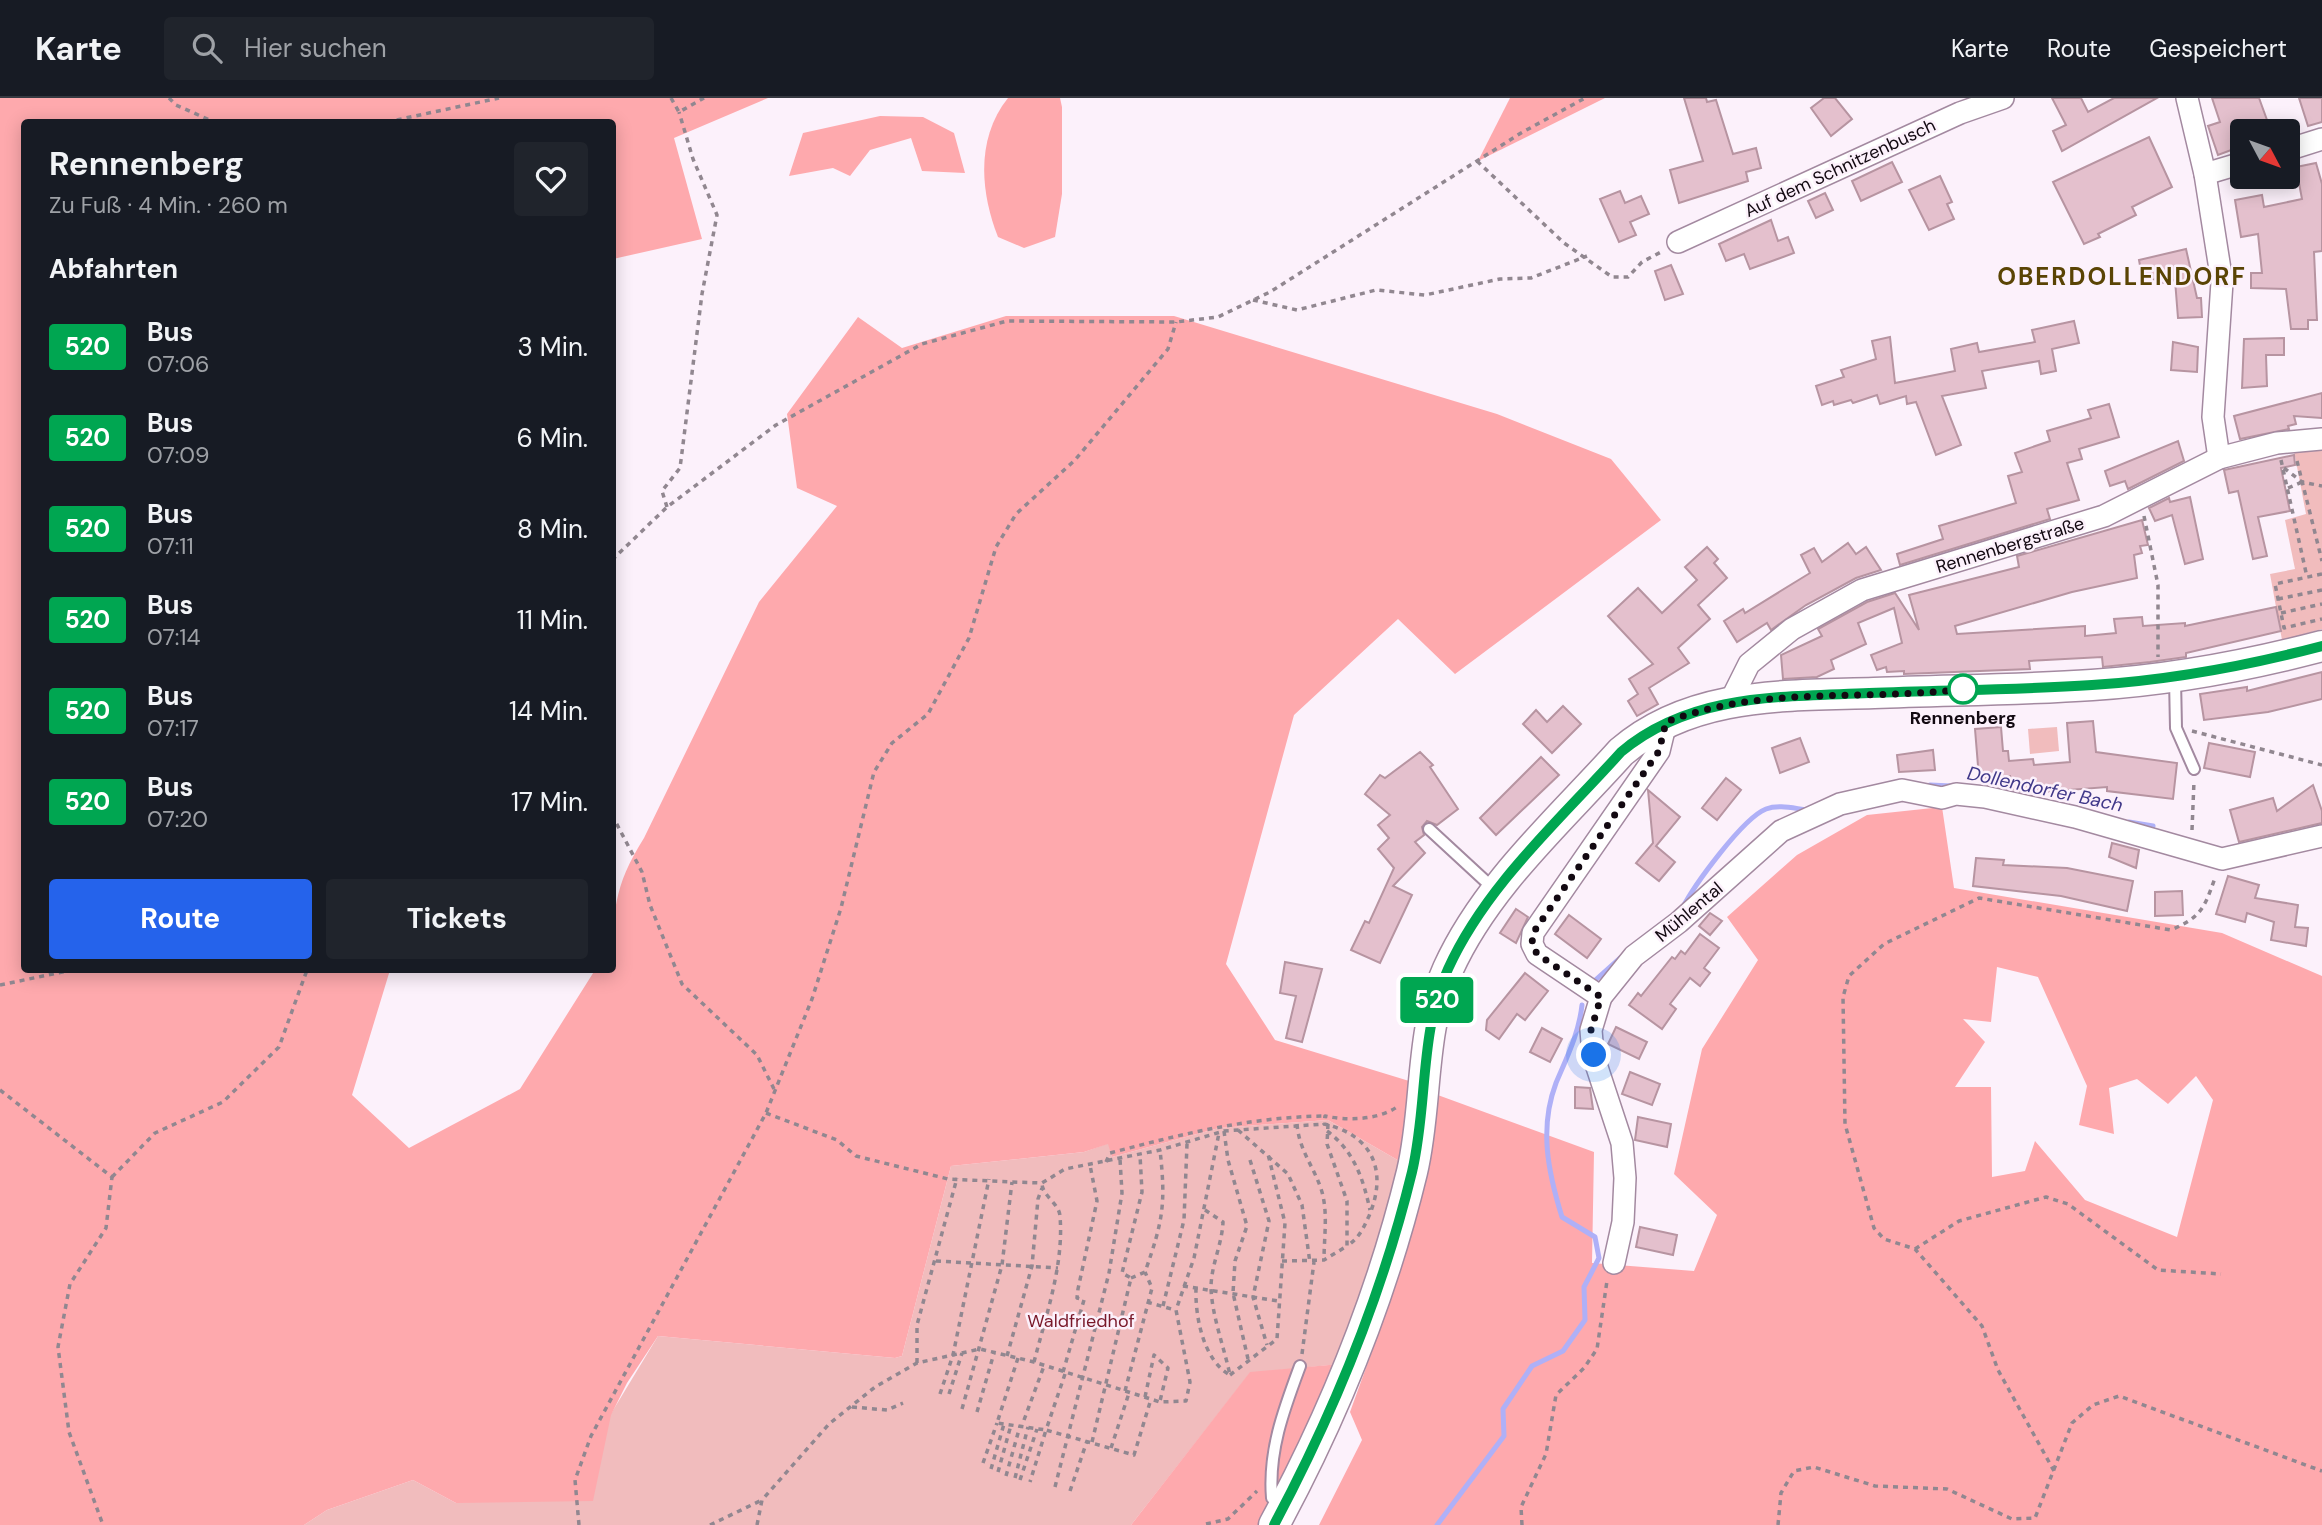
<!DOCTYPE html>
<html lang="de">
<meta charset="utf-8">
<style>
:root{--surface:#171b24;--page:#20242c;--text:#f1f3f6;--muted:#9ea1a6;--line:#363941;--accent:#2563eb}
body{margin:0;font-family:"DM Sans",sans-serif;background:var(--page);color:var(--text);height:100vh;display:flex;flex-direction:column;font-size:26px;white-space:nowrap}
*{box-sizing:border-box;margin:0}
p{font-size:23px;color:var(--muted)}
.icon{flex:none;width:38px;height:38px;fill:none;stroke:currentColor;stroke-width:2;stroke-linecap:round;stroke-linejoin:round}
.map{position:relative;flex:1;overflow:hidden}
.panel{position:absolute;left:21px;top:21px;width:595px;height:854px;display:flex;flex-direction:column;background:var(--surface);border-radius:7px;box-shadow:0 4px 18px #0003}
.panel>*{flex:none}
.badge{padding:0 14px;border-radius:5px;font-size:24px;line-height:46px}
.needle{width:46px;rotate:131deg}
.controls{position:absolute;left:2230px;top:21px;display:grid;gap:14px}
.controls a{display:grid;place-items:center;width:70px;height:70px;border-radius:7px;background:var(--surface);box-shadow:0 4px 18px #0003;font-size:35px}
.you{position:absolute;width:35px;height:35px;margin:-18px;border:5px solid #fff;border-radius:50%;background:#1a73e8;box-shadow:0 0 0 10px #1a73e833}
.map>.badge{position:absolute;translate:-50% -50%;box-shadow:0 0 0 4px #fff}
h2{padding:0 28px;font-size:26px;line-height:63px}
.round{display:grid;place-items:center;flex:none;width:74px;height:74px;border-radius:7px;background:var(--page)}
.summary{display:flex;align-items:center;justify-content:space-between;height:119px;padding:0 28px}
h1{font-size:33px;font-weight:700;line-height:52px}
.button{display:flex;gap:14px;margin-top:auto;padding:14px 28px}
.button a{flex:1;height:80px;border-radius:7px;background:var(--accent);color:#fff;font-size:28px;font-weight:700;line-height:80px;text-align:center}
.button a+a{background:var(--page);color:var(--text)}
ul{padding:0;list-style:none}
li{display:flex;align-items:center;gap:21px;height:91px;padding:0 28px}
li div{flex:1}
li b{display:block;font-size:26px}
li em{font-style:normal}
li .badge{min-width:77px;font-weight:700;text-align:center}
header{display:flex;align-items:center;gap:42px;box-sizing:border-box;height:98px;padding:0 35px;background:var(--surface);border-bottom:2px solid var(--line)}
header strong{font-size:33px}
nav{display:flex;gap:38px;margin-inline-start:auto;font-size:24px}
.search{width:490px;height:63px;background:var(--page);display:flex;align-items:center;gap:18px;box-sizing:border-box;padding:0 24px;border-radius:7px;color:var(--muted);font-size:26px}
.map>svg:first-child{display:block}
</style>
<header>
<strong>Karte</strong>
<div class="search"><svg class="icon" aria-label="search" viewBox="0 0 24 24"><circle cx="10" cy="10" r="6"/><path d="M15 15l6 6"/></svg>Hier suchen</div>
<nav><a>Karte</a><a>Route</a><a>Gespeichert</a></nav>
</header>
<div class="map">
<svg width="2322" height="1427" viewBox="0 0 2322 1427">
<rect width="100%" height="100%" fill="#fcf1fb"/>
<g fill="#f1bcbd">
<path d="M2322 351V531L2282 542 2270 476 2295 471 2285 422 2306 416 2294 353Z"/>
<path d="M2057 629 2059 653 2030 656 2028 631Z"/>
<path d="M1328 1022 1408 1068 1340 1266 1250 1275 1131 1427H304L327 1412 413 1382 456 1405 612 1314 658 1238 895 1260 902 1258 951 1068 1084 1054 1109 1045 1112 1059 1219 1030Z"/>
</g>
<g fill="#fea9ad" fill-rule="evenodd">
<path d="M0 0H768L674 40 702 141 613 161 612 24H24V872H390L352 997 409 1050 520 991 595 872H612C613 815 613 789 644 740L759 504 837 408 797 390 787 316 858 219 902 250 1006 218H1174L1497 316 1611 361 1661 422 1455 576 1398 521 1294 617 1226 866 1275 942 1419 986 1408 1068 1328 1022 1219 1030 1112 1059 1108 1046 1084 1054 951 1068 902 1258 895 1260 658 1238 627 1285 611 1317 593 1403 456 1405 413 1382 327 1412 304 1427H0Z"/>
<path d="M1008 0H1060L1062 9V96L1055 139 1024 150 998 139C980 93 976 40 1008 0Z"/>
<path d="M1510 0H1605L1478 63Z"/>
<path d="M880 18 923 19 954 35 965 75 922 73 911 40 870 52 850 78 833 70 789 78 803 35Z"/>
<path d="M1942 709 1954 790 2222 835 2322 878V1427H1319L1362 1342 1350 1314 1379 1234 1435 996 1594 1054 1592 1165 1694 1173 1717 1117 1674 1076 1702 951 1758 862 1727 819 1797 757 1867 717ZM1997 869 2038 879 2087 988 2079 1027 2114 1036 2109 990 2137 981 2168 1006 2196 978 2213 1002 2177 1139 2085 1102 2035 1043 2025 1073 1992 1079 1991 989H1955L1985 944 1963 921 1991 924Z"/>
<path d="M1340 1266 1267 1427H1131L1250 1274Z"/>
</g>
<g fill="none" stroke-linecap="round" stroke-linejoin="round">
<g stroke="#afb0f7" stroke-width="5">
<path d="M1930 687 1951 688"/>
<path d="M2129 724 2153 728"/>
<path d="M1682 811C1694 787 1743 720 1766 711 1779 706 1796 711 1809 712"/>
<path d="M1591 886 1620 860"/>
<path d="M1437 1427 1504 1338 1503 1311 1532 1268 1563 1253 1585 1222 1584 1189 1599 1160 1595 1139 1562 1119C1548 1074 1539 1030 1556 985 1567 959 1579 935 1582 907"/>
</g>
</g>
<g fill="#e4c0cd" stroke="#b794a1" stroke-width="2">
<path d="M1684 0H1706L1707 4 1716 2 1733 56 1756 50 1761 70 1746 74 1748 83 1679 105 1670 72 1703 63Z"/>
<path d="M1824 0H1835L1852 21 1831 38 1811 10Z"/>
<path d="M2052 0H2081L2088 14 2114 0H2157L2062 53 2053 33 2066 27Z"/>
<path d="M2212 0H2259L2271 33H2242V48L2218 57 2208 28 2220 24Z"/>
<path d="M2299 0H2322V24L2308 28Z"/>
<path d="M2149 39 2172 89 2132 109 2136 117 2098 136 2100 139 2084 146 2053 84Z"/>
<path d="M1892 64 1902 84 1861 103 1852 83Z"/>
<path d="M2316 65 2322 86V153L2314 154 2317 222H2308V231H2291L2286 191 2251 190V175H2262L2258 136 2241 139 2235 102 2262 97 2264 109 2302 101 2296 69Z"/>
<path d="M1940 78 1952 104 1947 106 1954 121 1929 132 1909 92Z"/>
<path d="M1620 93 1625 105 1641 98 1649 116 1630 124 1636 137 1619 144 1600 101Z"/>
<path d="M1825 95 1833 112 1816 120 1808 103Z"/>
<path d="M1771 122 1778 143 1788 139 1794 155 1750 171 1744 156 1726 163 1719 146Z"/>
<path d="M2186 151 2197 200H2201L2202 219 2178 220 2175 182 2157 186 2155 181 2143 184 2139 162Z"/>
<path d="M1671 167 1683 196 1665 202 1655 173Z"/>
<path d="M2074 223 2079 245 2052 251 2056 273 2041 276 2039 263 1982 273 1986 290 1942 298 1961 347 1936 357 1916 304 1907 306 1906 298 1880 306 1877 297 1853 305 1851 302 1834 307 1833 303 1822 307 1816 288 1844 279 1841 272 1876 261 1872 243 1890 239 1895 285 1955 273 1951 251 1977 245 1979 254 2035 244 2032 232Z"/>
<path d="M2284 240V257H2266L2267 288 2242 290 2244 241Z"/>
<path d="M2173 244 2198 249 2197 274 2171 272Z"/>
<path d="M2322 295V320L2294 318 2296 326 2288 328 2289 331 2240 341 2234 318Z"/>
<path d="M2109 306 2119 339 2079 351 2082 361 2067 365 2079 402 2047 411 2050 421 1900 467 1897 456 1943 441 1939 428 2016 405 2008 378 2022 374 2015 355 2050 343 2047 333 2091 320 2088 312Z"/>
<path d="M2178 343 2184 363 2128 391 2125 383 2110 388 2105 373Z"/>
<path d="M2294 357 2295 367 2281 370 2290 413 2258 419 2267 458 2253 461 2238 393 2229 395 2224 372Z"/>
<path d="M2190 399 2203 461 2185 466 2172 417 2155 423 2149 410 2169 400 2170 404Z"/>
<path d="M2142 422 2148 447 2140 448 2142 455 2134 457 2137 480 2072 494 1955 528 1957 536 2085 528V538L2116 535 2114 521 2142 519 2143 528 2185 525V528L2276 509 2281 533 2186 555V559L2150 564 2103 569 2102 559 2029 563 2030 571 1904 576V573L1887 574 1886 569 1877 572 1871 557 1902 545 1894 510 1858 525 1866 546 1831 562 1834 571 1817 579 1783 581 1781 557 1822 538 1818 531 1867 504 1895 495 1919 532 1909 497 2019 469 2017 458Z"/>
<path d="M1848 445 1856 456 1866 449 1881 472 1856 480 1806 507 1771 532 1767 525 1737 544 1724 523 1743 511 1745 515 1810 475 1801 457 1814 450 1822 464Z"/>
<path d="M1707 449 1718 461 1714 465 1727 480 1698 507 1710 521 1678 550 1689 565 1649 590 1658 606 1637 618 1628 603 1638 596 1629 581 1653 566 1608 518 1638 490 1662 515 1697 482 1685 469Z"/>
<path d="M2322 574V601L2268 614 2204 622 2200 596 2247 589V593Z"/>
<path d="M1563 608 1581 626 1552 655 1523 626 1536 612 1547 624Z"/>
<path d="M2093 623 2096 654 2177 665 2173 701 2107 693V689L2029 695 2011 691 2010 678 1979 680 1975 631 2001 629 2003 653H2008L2009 663 2033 661 2034 667 2070 664 2067 625Z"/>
<path d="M1800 640 1809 664 1780 675 1772 650Z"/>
<path d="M2209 645 2255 654 2250 679 2204 670Z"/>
<path d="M1933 652 1935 672 1899 674 1897 657Z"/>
<path d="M1420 654 1433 667 1430 669 1458 711 1437 727 1427 723 1422 729 1424 737 1415 744 1425 755 1393 788 1412 797 1380 865 1351 852 1365 823 1369 825 1394 770 1378 751 1389 740 1378 727 1390 717 1365 696 1380 677 1385 680Z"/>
<path d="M1541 659 1559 677 1496 737 1480 720Z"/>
<path d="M1726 680 1741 692 1717 722 1702 710Z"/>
<path d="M2313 687 2322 713V725L2239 744 2230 712 2273 700 2277 713Z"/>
<path d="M1648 692 1680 719 1656 748 1675 764 1659 783 1636 765 1653 745Z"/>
<path d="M2112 745 2139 752 2136 770 2109 759Z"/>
<path d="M1976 760 2004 762 2003 767 2067 770 2133 783 2127 813 2061 798 1973 788Z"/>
<path d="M2228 778 2259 787 2255 800 2298 807 2295 829 2308 830 2306 848 2271 842 2274 824 2247 815 2245 824 2216 816Z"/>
<path d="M2182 793 2183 817 2155 818V794Z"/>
<path d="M1516 811 1528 819 1516 845 1500 835Z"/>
<path d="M1710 815 1722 823 1710 837 1699 828Z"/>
<path d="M1569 817 1601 841 1587 860 1555 836Z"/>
<path d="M1700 836 1719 850 1704 870 1710 875 1700 888 1690 880 1670 906 1676 911 1662 931 1629 907 1638 895 1641 898 1672 859 1675 861 1681 853 1685 856Z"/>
<path d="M1285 864 1322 871 1302 944 1286 940 1296 898 1280 895Z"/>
<path d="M1525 875 1548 893 1525 922 1517 916 1499 941 1486 932 1487 922Z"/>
<path d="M1616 929 1647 944 1639 961 1608 946Z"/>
<path d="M1542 930 1562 941 1550 964 1530 954Z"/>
<path d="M1630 974 1660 986 1652 1007 1622 996Z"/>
<path d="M1575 989 1590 990 1593 1011 1575 1010Z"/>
<path d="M1638 1019 1671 1026 1667 1049 1635 1042Z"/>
<path d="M1640 1129 1677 1137 1673 1157 1636 1149Z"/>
</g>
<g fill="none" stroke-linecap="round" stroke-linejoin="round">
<g stroke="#a389a0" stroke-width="14">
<g id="lane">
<path d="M2175 581 2176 630 2194 671"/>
<path d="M1429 731 1494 791"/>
<path d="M1281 1407 1272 1400C1268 1353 1284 1311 1300 1268"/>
</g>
</g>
<g stroke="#a389a0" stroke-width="24">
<g id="street">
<path d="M2187 0 2205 76 2222 184 2213 319 2219 360"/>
<path d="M2287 52 2322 41"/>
<path d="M2205 76 2242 65"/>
<path d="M1678 144 1960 15 2003 0"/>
<path d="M1730 604 1749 566 1792 531 1862 492 2104 418 2219 360 2277 345 2322 341"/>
<path d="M1601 899 1537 856 1532 846 1533 835 1659 653 1666 624"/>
<path d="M1614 1165 1623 1124 1625 1080 1622 1045 1593 957 1591 932 1601 899 1634 858 1679 824 1781 733 1840 706 1902 692 1942 700 1956 696 1985 699 2075 719 2222 761 2322 738"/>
</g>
</g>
<g stroke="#a389a0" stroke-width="33">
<path id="secondary" d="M1274 1427C1334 1316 1382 1197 1412 1074 1428 1007 1419 935 1448 871 1486 787 1560 722 1621 654 1692 593 1787 598 1874 595 1947 592 2020 592 2092 587 2170 582 2246 568 2322 548"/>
</g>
<g stroke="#918790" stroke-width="3.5" stroke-dasharray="5 5" stroke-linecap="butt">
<path d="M169 0 176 7 214 24"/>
<path d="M671 0 679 14 704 0"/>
<path d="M387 24 499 0"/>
<path d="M1477 63 1564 145 1612 179H1628L1642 164 1663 153"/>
<path d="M1253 202 1297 212 1376 192 1425 197 1500 181 1531 180 1587 158"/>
<path d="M2281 362 2307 479"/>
<path d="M2297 363 2322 463"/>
<path d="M2284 370 2302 384 2322 388"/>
<path d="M2288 390 2302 384"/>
<path d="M667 409 662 393 680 370 702 196 717 117 693 61 679 14"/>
<path d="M2144 418 2158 487V559"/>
<path d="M612 462 667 409 776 327 922 246 1007 223 1176 224 1218 219 1270 194 1521 35 1585 0"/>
<path d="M2322 476 2275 486 2284 530 2322 521"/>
<path d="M2278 501 2322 492"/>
<path d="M2281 515 2322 506"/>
<path d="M2192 633 2322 667"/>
<path d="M612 717 642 774 650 807 682 886 757 957 774 991"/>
<path d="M2192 732 2194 683"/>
<path d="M0 887 72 872"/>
<path d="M0 992 112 1079 106 1130 70 1186 58 1249 69 1334 103 1427"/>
<path d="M766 1015 837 1042 856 1058 948 1081 1012 1084 1042 1085 1065 1071 1160 1052 1224 1033 1324 1026"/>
<path d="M1297 1026C1299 1053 1315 1070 1322 1094 1328 1116 1324 1139 1324 1162"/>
<path d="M1328 1026 1327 1046 1347 1103V1148C1359 1140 1363 1131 1369 1118 1388 1073 1373 1037 1324 1026L1325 1018C1347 1023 1378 1022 1397 1009"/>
<path d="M1238 1032 1288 1076 1302 1107 1310 1165"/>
<path d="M1224 1033 1228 1062 1247 1128 1235 1163 1233 1195 1248 1261"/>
<path d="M1327 1033C1354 1053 1363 1080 1370 1112"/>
<path d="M1250 1062 1269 1123 1253 1199 1267 1247"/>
<path d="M1106 1064 1110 1055C1182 1036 1250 1019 1325 1018"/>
<path d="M112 1079 155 1035 223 1004 279 949 307 872"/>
<path d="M1205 1112 1223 1124C1222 1147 1211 1167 1211 1190 1212 1218 1224 1249 1230 1277"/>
<path d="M1915 1151 1959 1123 2046 1099 2068 1106 2158 1172 2221 1176"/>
<path d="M936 1163 1058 1170"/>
<path d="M1282 1163 1324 1162 1347 1148"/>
<path d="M1131 1180 1145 1174C1163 1123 1166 1106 1160 1052"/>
<path d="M1183 1188 1278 1203"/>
<path d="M1196 1190C1195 1218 1203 1262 1230 1277"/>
<path d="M1147 1204 1175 1212"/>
<path d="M1163 1208 1184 1122 1187 1046"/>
<path d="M1302 1256 1314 1164"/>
<path d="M1007 1258 1032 1168 1038 1101 1042 1090"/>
<path d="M1018 1260 997 1325 1046 1332 1030 1384"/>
<path d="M1034 1264C1046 1217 1064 1167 1060 1118 1059 1105 1042 1098 1042 1085"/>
<path d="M917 1265V1227L957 1080"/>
<path d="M1063 1274 1084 1202 1077 1200 1078 1191 1097 1103 1090 1067"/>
<path d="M1065 1276 1046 1332 1134 1357 1151 1301"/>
<path d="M1230 1277 1277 1241 1285 1125 1268 1056"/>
<path d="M1125 1293 1152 1190 1145 1174"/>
<path d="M940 1296 953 1257 989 1081"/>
<path d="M949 1296 962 1255"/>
<path d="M1145 1299 1154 1257 1168 1270 1160 1303"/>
<path d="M852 1309 887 1312 903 1305"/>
<path d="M962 1311 1002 1167 1012 1084"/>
<path d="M977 1314 994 1255"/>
<path d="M1024 1322 1044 1268"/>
<path d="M1092 1344 1131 1180 1122 1175 1142 1094 1140 1057"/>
<path d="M1111 1350 1129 1295"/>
<path d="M983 1365 997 1325"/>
<path d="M991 1371 1004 1326"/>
<path d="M2054 1373 1998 1272 1982 1228 1915 1151 1884 1141 1874 1130 1845 1026 1843 899 1849 878 1884 846 1979 800 2171 832C2201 819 2204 811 2215 780"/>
<path d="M998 1374 1011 1327"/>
<path d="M1006 1378 1020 1328"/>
<path d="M1015 1380 1028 1329"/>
<path d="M1020 1382 1037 1331"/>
<path d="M1055 1389 1109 1175 1122 1095 1120 1061"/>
<path d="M1070 1393 1087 1343"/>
<path d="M1206 1426 1228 1421 1257 1393"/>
<path d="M579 1427 575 1382 591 1338 766 1015 812 901 841 810 874 674 892 645 928 616 969 540 996 449 1016 416 1075 362 1168 251 1176 224"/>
<path d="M710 1427 762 1402"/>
<path d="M757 1427 762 1402 829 1326 875 1289 917 1265 980 1251 1034 1264 1160 1304 1186 1303 1190 1284 1176 1212 1194 1160 1219 1035"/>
<path d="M1522 1427 1521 1409 1546 1356 1556 1297 1584 1270 1597 1251 1607 1183"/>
<path d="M1778 1427 1781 1395 1794 1373 1814 1369 1875 1388 1947 1391 2012 1421 2035 1420 2072 1325 2093 1307 2119 1298 2322 1373"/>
</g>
<use href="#lane" stroke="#fff" stroke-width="10"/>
<use href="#street" stroke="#fff" stroke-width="21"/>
<use href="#secondary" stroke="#fff" stroke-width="30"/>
</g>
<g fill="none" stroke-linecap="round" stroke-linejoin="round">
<g stroke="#fff" stroke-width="16">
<path id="line" d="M1274 1427C1333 1316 1382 1197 1412 1074 1428 1007 1419 935 1448 871 1486 787 1560 722 1621 654 1691 595 1782 599 1869 595 1943 592 2018 592 2092 587 2170 582 2246 568 2322 548"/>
</g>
<use href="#line" stroke="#00a651" stroke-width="10"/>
<path stroke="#120911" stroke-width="7" stroke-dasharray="0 12.6" d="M1594 957 1591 932 1601 899 1537 856 1532 846 1533 835 1659 653 1666 624C1768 586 1860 604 1963 591"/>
</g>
<circle fill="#fff" stroke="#00a651" stroke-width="3.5" cx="1963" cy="591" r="14"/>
<g text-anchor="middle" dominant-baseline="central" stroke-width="5" stroke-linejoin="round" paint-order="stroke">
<g font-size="18" fill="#120911" stroke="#fcf1fb">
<text transform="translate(1840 70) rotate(-25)">Auf dem Schnitzenbusch</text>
<text transform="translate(2010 447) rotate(-17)">Rennenbergstraße</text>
<text transform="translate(1689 814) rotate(-40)">Mühlental</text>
</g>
<g font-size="18" font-weight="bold" fill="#120911" stroke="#fcf1fb">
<text x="1963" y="620">Rennenberg</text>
</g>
<g font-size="18" fill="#791829" stroke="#fcf1fb">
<text x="1081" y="1223">Waldfriedhof</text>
</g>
<g font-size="19" font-style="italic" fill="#403889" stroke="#fcf1fb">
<text transform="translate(2045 691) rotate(12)">Dollendorfer Bach</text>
</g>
<g font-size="24" font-weight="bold" letter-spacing="2" fill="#5a4404" stroke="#fcf1fb">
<text x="2122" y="178">OBERDOLLENDORF</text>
</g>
</g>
</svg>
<div class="controls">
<a><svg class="needle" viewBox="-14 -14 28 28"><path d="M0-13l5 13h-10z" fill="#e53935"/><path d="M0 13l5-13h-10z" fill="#9ea1a6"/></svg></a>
</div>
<div class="you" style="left:1594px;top:957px"></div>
<b class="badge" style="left:1437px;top:902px;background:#00a651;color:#fff">520</b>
<section class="panel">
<div class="summary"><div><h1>Rennenberg</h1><p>Zu Fuß · 4 Min. · 260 m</p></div><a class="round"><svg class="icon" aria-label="heart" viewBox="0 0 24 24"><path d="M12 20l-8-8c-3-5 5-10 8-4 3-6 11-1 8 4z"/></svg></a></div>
<h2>Abfahrten</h2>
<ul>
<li><span class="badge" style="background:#00a651;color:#fff">520</span><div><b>Bus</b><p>07:06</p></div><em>3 Min.</em></li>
<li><span class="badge" style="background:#00a651;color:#fff">520</span><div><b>Bus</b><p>07:09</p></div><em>6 Min.</em></li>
<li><span class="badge" style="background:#00a651;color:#fff">520</span><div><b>Bus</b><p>07:11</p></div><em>8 Min.</em></li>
<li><span class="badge" style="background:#00a651;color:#fff">520</span><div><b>Bus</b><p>07:14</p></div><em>11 Min.</em></li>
<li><span class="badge" style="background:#00a651;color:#fff">520</span><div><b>Bus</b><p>07:17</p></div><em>14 Min.</em></li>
<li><span class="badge" style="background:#00a651;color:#fff">520</span><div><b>Bus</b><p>07:20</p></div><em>17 Min.</em></li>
</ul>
<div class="button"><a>Route</a><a>Tickets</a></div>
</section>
</div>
